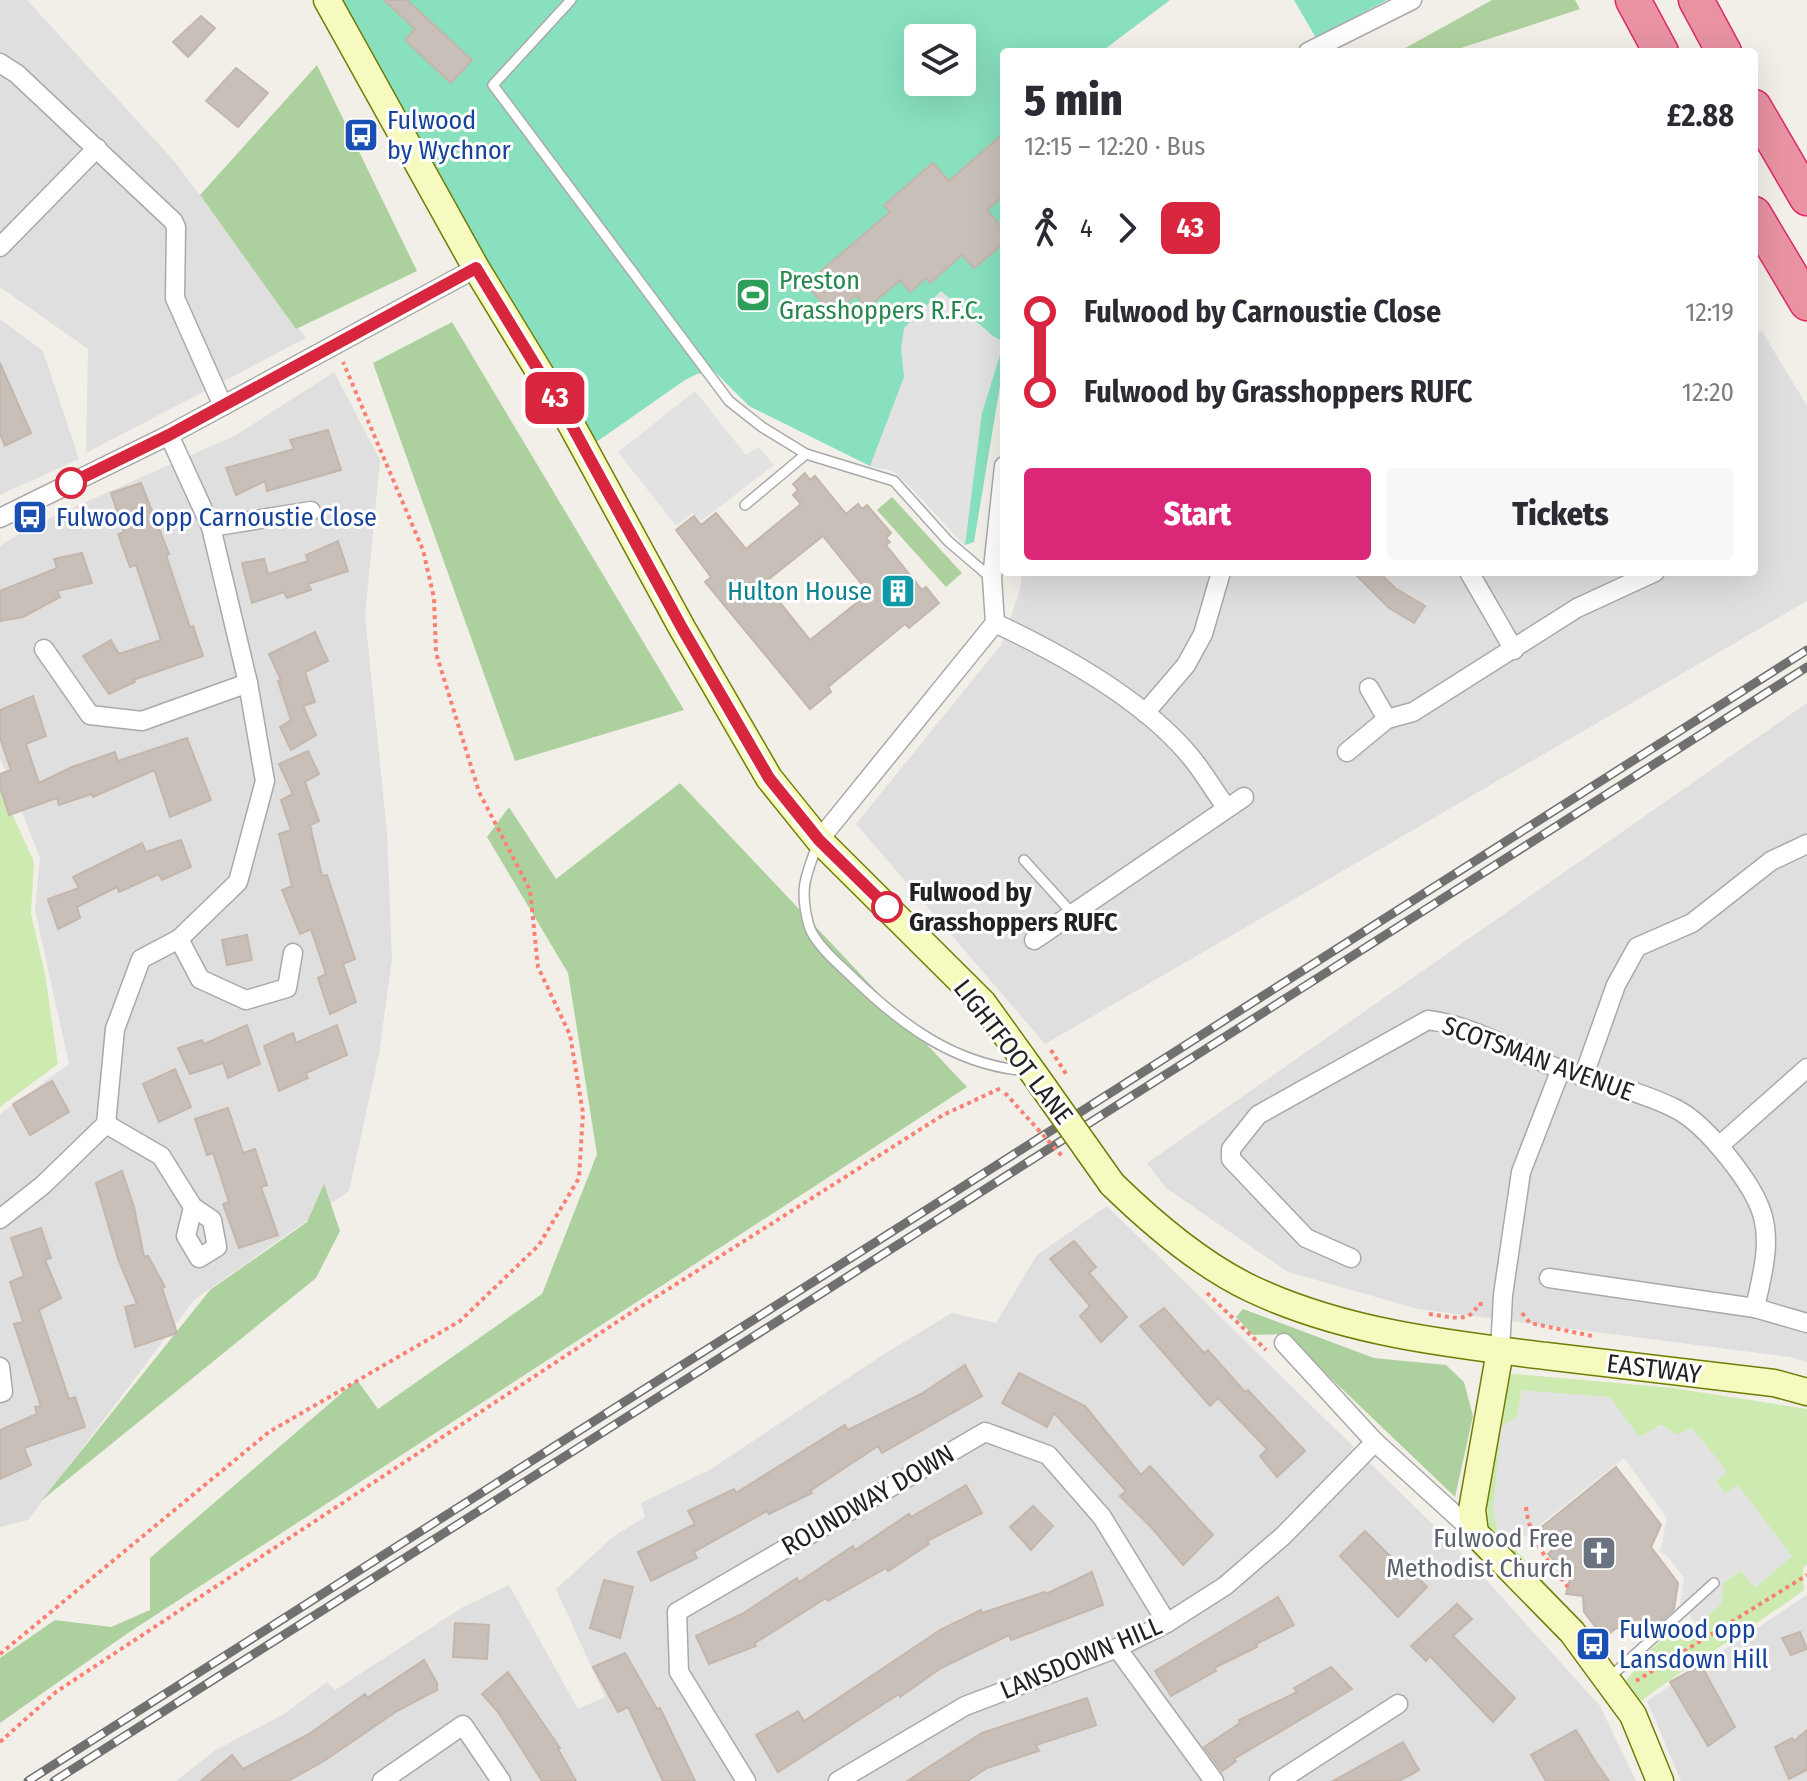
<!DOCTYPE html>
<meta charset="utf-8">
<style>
:root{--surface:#fff;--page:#f7f7f7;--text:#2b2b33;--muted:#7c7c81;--accent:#db2777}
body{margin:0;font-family:"Fira Sans Condensed",sans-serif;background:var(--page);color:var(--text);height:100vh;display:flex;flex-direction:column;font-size:30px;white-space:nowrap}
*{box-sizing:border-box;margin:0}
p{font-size:26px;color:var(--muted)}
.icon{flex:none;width:44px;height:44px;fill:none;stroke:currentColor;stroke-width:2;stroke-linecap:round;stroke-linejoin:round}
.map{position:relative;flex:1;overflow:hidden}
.sheet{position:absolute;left:1000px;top:48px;width:758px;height:528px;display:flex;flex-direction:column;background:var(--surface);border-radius:8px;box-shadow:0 8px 32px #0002}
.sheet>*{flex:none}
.badge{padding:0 16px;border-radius:12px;font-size:28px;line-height:52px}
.tools{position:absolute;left:904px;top:24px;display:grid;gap:16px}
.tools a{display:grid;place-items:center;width:72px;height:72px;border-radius:8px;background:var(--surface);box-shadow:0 8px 32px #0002;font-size:40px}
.map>.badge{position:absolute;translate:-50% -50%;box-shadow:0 0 0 4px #fff}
.legs{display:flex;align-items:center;gap:12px;height:88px;padding:0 24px;font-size:26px}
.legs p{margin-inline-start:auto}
.head{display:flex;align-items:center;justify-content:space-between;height:136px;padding:0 24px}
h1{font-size:44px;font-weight:800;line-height:60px}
.button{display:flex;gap:16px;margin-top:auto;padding:16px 24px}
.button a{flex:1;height:92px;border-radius:8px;background:var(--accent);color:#fff;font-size:32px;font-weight:800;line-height:92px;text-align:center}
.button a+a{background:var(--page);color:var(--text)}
ul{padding:0 24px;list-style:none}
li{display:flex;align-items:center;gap:28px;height:80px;font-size:30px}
li i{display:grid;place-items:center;width:12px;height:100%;margin:0 10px;background:currentColor}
li i::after{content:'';width:20px;height:20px;margin:-10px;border:6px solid;border-radius:50%;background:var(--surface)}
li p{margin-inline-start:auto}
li:first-child i{background:linear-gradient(#0000 50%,currentColor 0)}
li:last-child i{background:linear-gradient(currentColor 50%,#0000 0)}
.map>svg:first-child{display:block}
</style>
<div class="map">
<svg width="1807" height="1781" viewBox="0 0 1807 1781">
<rect width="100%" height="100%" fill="#f2efe9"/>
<g fill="#e0dfdf">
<path d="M0 0H27L175 162 306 338 86 453 88 349 0 287Z"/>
<path d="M0 319 43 351 79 459 0 495Z"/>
<path d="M1762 331 1807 406V601L1045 1044 856 824 1001 645 1020 590 1022 572H1754V336Z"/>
<path d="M334 372 380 460 365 616 387 832 392 959 379 1054 349 1191 194 1300 28 1520 0 1527V1114L69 1064 35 910 40 857 0 758V546L30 527 236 435Z"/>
<path d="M1807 703V1362L1790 1357 1418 1309 1288 1272 1166 1188 1147 1163Z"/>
<path d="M1107 1206 1462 1553 1600 1706 1636 1781H176L214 1751 284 1714 327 1682 335 1690 463 1607 509 1585 578 1709 605 1697 556 1589 614 1536 645 1517 641 1503 711 1469 884 1354 952 1313 996 1323 1037 1255Z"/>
<path d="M1807 1595V1781H1681L1647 1701Z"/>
</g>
<g fill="#cdebb0">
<path d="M0 787 34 862 31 914 45 974 58 1064 0 1107Z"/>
<path d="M1516 1374 1673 1388 1807 1409V1564L1803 1568 1804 1590C1751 1629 1694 1661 1641 1701L1626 1681 1651 1649 1679 1625 1696 1624 1721 1604 1723 1583 1741 1570 1738 1485 1725 1495 1716 1481 1692 1428 1677 1436 1661 1425 1639 1438 1522 1390 1497 1529 1584 1626 1613 1664 1611 1665 1489 1531 1485 1483 1507 1376Z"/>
</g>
<g fill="#add19e">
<path d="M1492 0H1575L1580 9 1449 52H1398Z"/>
<path d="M317 65 417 271 296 329 200 195Z"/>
<path d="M452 322 684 710 515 761 373 363Z"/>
<path d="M892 497 962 573 946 587 877 510Z"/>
<path d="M680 783 967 1087 128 1633 0 1723V1658L55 1620 111 1627 150 1610V1558L357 1380 378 1409 542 1294 597 1154 568 973 487 837 509 807 556 879Z"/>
<path d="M324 1184 340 1231 316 1278 41 1501 210 1290 307 1222Z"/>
<path d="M1243 1309 1374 1358 1446 1365 1464 1382 1473 1416 1455 1497 1293 1342 1283 1334 1253 1335 1236 1317Z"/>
</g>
<g fill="#88e0be" fill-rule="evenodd">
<path d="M340 0H1170L1101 52H1004V362L974 542 965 545 909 485 892 470 870 466 749 406 715 372 697 374 685 380 592 445 463 229ZM918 38H962V82H918Z"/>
<path d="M1294 0H1387L1316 38Z"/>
</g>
<g fill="#e2e2e2">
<path d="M941 291 993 336 1004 342 982 413 965 545 909 485 892 470 870 466 904 377 901 349 904 328Z"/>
<path d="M695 391 746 455 759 447 774 465 701 521 693 513 676 526 618 452Z"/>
<path d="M1522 1390 1610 1397 1639 1437 1662 1425 1677 1435 1692 1428 1724 1467 1726 1473 1716 1481 1725 1494 1738 1485 1792 1556 1755 1588 1740 1570 1723 1583 1721 1604 1696 1624 1680 1603 1684 1578 1668 1557 1660 1552 1667 1518 1624 1458 1513 1546 1497 1529 1493 1510 1501 1426 1517 1417Z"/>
</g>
<g fill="#c7bfb8" stroke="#c4b6ab" stroke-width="2" fill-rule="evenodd">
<path d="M384 0H407L472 60 451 83 405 40 415 29Z"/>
<path d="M201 16 215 28 188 57 173 42Z"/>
<path d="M236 68 268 93 238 127 206 101Z"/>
<path d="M1004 133V195L987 210 1004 230V243L974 268 962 255 930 283 926 278 910 292 900 280 867 308 856 295 833 315 806 284 890 212 884 205 933 163 949 181Z"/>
<path d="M0 363 31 433 5 446 0 434Z"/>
<path d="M328 430 341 470 267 491 265 481 236 495 226 468 294 449 290 440Z"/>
<path d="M805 473 810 480 815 476 846 514 858 504 862 509 867 505 891 533 886 538 890 542 886 545 922 590 926 587 939 603 909 628 905 624 828 687 831 692 810 709 705 582 711 577 676 530 694 516 701 525 716 513 746 549 801 504 793 495 798 490 793 484ZM823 536 869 593 810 640 764 583Z"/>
<path d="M141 483 169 554 166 555 190 627 193 626 203 656 133 680 135 682 109 694 83 656 111 640 119 654 161 640 136 565 130 567 118 534 124 532 111 493Z"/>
<path d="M338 541 348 571 308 584 311 590 287 598 284 592 252 603 242 563 264 559 268 574 308 561 306 555Z"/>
<path d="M82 553 92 583 57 591 60 597 23 617 0 621V591L57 568 54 559Z"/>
<path d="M1353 572H1379L1395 588 1425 606 1414 623 1389 608Z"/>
<path d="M315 632 328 661 305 672 315 702 303 706 316 735 291 750 280 727 291 720 278 681 281 680 269 654Z"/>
<path d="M33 696 46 736 26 744 39 783 72 767 115 752 118 761 187 738 211 800 170 817 155 772 152 771 93 797 92 794 59 805 57 798 9 815 0 787V774L11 770 0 738V710Z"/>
<path d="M308 751 319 774 305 782 319 821 310 825 322 876 327 875 355 959 343 964 356 1002 330 1014 318 978 326 974 311 929 300 934 282 890 292 886 279 834 291 830 281 800 293 794 279 764Z"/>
<path d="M181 840 191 867 162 880 159 874 119 892 117 887 77 907 80 918 58 929 48 899 79 888 73 877 142 843 146 852Z"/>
<path d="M247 935 252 960 227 965 222 940Z"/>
<path d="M247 1025 260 1064 228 1078 223 1063 190 1074 178 1048 202 1040 204 1044Z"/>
<path d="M337 1025 347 1055 306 1073 308 1078 279 1091 264 1046 293 1033 296 1043Z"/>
<path d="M175 1069 191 1107 159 1122 143 1084Z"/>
<path d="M52 1081 69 1112 30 1135 13 1104Z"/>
<path d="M228 1108 243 1153 255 1149 267 1185 261 1187 278 1235 239 1248 223 1204 229 1202 213 1153 207 1155 195 1119Z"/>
<path d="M122 1171 134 1207 144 1257 148 1256 165 1287 162 1288 177 1333 135 1347 125 1307 137 1304 118 1259 96 1183Z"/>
<path d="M41 1228 51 1258 45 1260 61 1298 39 1310 69 1399 75 1397 85 1427 24 1448 31 1465 0 1479V1430L37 1414 35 1407 41 1406 14 1324 23 1322 10 1282 24 1276 11 1238Z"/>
<path d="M1074 1241 1096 1267 1089 1273 1127 1317 1101 1342 1080 1316 1090 1306 1050 1259Z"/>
<path d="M1164 1308 1204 1353 1208 1350 1245 1392 1248 1390 1305 1451 1277 1477 1260 1456 1267 1449 1218 1398 1210 1406 1140 1326Z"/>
<path d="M965 1365 982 1396 882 1453 878 1446 810 1491 812 1493 769 1514 767 1511 694 1552 697 1558 651 1581 638 1552 695 1524 688 1511 734 1489 736 1493 845 1425 848 1430 921 1394Z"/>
<path d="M1019 1373 1085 1406 1141 1475 1150 1466 1213 1535 1183 1565 1152 1528 1120 1496 1126 1491 1054 1413 1047 1427 1002 1403Z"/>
<path d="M1616 1467 1661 1525 1651 1547 1678 1583 1674 1609 1649 1632 1616 1628 1604 1638 1584 1612 1583 1596 1566 1594 1570 1579 1548 1554 1553 1549 1538 1530Z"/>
<path d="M966 1485 982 1513 927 1541 929 1544 888 1571 886 1568 828 1601 826 1598 755 1643 756 1646 709 1664 696 1636 742 1614 797 1578 799 1582 853 1546 855 1550 909 1514 911 1517Z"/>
<path d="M1033 1506 1053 1526 1031 1550 1010 1527Z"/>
<path d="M1365 1531 1397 1563 1401 1559 1427 1587 1398 1617 1340 1556Z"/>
<path d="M1092 1572 1103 1605 1011 1640 1009 1635 941 1668 900 1697 899 1694 778 1772 756 1735 798 1711 804 1721 940 1630 981 1610 982 1613 1045 1592 1046 1594Z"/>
<path d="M604 1580 633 1587 620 1638 590 1628Z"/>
<path d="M1278 1597 1294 1625 1256 1644 1257 1647 1214 1668 1216 1671 1171 1696 1155 1671Z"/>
<path d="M1457 1604 1472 1619 1453 1636 1515 1698 1493 1722 1430 1656 1426 1661 1411 1646Z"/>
<path d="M455 1623 489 1625 487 1659 453 1657Z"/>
<path d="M1800 1632 1807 1649 1791 1655 1782 1638Z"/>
<path d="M625 1653 657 1709 660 1708 695 1781H663L628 1707 618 1712 593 1667Z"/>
<path d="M424 1660 437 1683V1690L397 1711 324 1761 288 1781H201L232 1755 243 1769 309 1734 365 1694 367 1698Z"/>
<path d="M1701 1665 1735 1727 1708 1746 1670 1682Z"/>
<path d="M1331 1667 1352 1689 1234 1759 1236 1761 1222 1771 1204 1747 1240 1723 1239 1720 1297 1692 1294 1688Z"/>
<path d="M508 1672 560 1748 558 1749 576 1781H542L498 1712 482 1694Z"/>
<path d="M1087 1698 1096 1725 1036 1745 1039 1751 987 1768 967 1781H907L982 1733Z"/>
<path d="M1576 1730 1595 1761 1609 1781H1546L1531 1755Z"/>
<path d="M1807 1730V1770L1789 1779 1775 1747 1792 1738 1794 1741Z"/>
<path d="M1403 1742 1419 1770 1399 1781H1333Z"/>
</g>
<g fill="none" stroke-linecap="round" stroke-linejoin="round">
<g stroke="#a9a9a9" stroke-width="12">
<g id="lane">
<path d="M571 0 493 85 729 401 762 427 806 454 894 481 948 541 990 577"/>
<path d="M745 505 806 454"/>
<path d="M818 843C805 877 799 890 809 926 814 942 835 961 848 973 899 1023 953 1065 1027 1071"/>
<path d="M1024 860 1072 913"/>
<path d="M1610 1677 1714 1583"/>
</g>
</g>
<g stroke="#a9a9a9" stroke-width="21">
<g id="street">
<path d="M1308 52 1412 0"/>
<path d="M0 63 17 74 173 221 176 227 175 298 223 406"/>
<path d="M0 247 97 148"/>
<path d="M0 518 169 435 476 268"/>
<path d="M211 527 311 511"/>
<path d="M1469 572 1514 650"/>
<path d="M995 623C1063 655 1147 701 1194 761 1205 775 1215 792 1226 807"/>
<path d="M44 649 90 715 142 721 248 683"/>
<path d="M1369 688 1387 719"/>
<path d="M1145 713 1186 665 1203 634 1221 572"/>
<path d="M1347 752 1387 719 1413 712 1577 608 1655 572"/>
<path d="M819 840 995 623 992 578 1004 466"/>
<path d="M179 939 200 979 246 1000 287 988 293 953"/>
<path d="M1034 940 1244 797"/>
<path d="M1584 1075 1616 985 1637 947 1692 923 1771 861 1807 844"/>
<path d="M106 1124 161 1156 193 1207 212 1220 217 1247 199 1258 186 1236 193 1207"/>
<path d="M1719 1146 1807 1068"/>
<path d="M0 1219 43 1185 106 1124 115 1029 141 959 179 939 238 882 265 781 248 683 211 527 169 435"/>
<path d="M1351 1258 1306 1238 1231 1159V1149L1258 1115 1428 1020C1475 1026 1516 1053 1560 1069 1598 1082 1640 1091 1676 1109 1706 1124 1755 1185 1763 1217 1771 1247 1761 1279 1755 1308L1549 1278"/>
<path d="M1755 1308 1807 1323"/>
<path d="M1284 1343 1375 1442 1475 1533"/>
<path d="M1500 1351 1503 1295 1521 1172 1561 1069"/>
<path d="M0 1367 3 1392 0 1393"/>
<path d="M1117 1648 1214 1781"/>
<path d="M382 1781 463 1725 501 1781"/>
<path d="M746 1781 679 1672 677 1612 985 1432 1048 1455 1102 1517 1167 1623"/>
<path d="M838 1781 965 1706 1117 1648 1167 1623 1225 1586 1283 1536 1375 1442"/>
<path d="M1279 1781 1398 1704"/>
</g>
</g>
<g stroke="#707d05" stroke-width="29">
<g id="secondary">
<path d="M327 0 476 268 571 424 682 628 769 778 819 840 983 1003 1032 1071"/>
<path d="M1112 1184C1152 1223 1201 1265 1252 1289 1343 1332 1447 1344 1546 1356 1622 1365 1698 1374 1774 1383L1807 1392"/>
<path d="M1500 1351 1472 1510 1475 1533 1572 1632 1633 1715 1660 1781"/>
</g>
</g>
<g stroke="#dc2a67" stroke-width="37">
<g id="highway">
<path d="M1633 0 1661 52"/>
<path d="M1696 0 1724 52"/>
<path d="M1754 107 1807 198"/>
<path d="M1754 214 1807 303"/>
</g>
</g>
<g stroke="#fa8072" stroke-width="4" stroke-dasharray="4 4" stroke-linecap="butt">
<path d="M1207 1293 1266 1350"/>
<path d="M1522 1313 1530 1323 1592 1336"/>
<path d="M1429 1314C1448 1316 1471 1325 1478 1304H1485"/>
<path d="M1526 1507C1529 1538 1549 1563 1568 1587"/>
<path d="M0 1654 269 1432 460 1321 539 1245 579 1178 583 1113 570 1035 538 967 530 890 479 792 436 653 434 598 423 550 343 362"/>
<path d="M1636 1681 1807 1575"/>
<path d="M0 1742 56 1692 629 1314 943 1115 1001 1088"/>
</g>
<use href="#lane" stroke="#fff" stroke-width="9"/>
<use href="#street" stroke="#fff" stroke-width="18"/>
<use href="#secondary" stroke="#f7fabf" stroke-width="26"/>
<use href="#highway" stroke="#e892a2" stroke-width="34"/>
<g stroke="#707070" stroke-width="9">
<g id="rail">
<path d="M28 1781 1807 650"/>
<path d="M54 1781 1807 667"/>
</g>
</g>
<use href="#rail" stroke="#fff" stroke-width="6" stroke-dasharray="18" stroke-linecap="butt"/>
<g stroke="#707d05" stroke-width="29" stroke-linecap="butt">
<path id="secondary-bridge" d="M1032 1071 1112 1184"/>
</g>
<g stroke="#fa8072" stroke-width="4" stroke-dasharray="4 4" stroke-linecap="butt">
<path d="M1051 1050 1068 1077"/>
<path d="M1005 1093 1062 1156"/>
</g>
<use href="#secondary-bridge" stroke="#f7fabf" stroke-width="26"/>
</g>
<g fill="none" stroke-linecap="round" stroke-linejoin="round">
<g stroke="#fff" stroke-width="18">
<path id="line-1" d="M71 483 169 435 476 268 571 424 682 628 769 778 819 840 887 907"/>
</g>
<use href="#line-1" stroke="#d7263d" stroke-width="12"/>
</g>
<defs>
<g id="bus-square" transform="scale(1.8)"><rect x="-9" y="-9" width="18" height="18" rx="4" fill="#1a4fb4" stroke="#fff"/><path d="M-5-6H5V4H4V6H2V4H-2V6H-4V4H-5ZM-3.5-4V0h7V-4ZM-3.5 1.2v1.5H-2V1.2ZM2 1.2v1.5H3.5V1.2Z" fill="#fff"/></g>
<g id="stadium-square" transform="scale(1.8)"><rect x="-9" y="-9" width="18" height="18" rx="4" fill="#2e9e5b" stroke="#fff"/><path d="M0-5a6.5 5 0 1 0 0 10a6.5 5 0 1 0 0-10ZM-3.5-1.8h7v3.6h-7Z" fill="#fff"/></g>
<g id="building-square" transform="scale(1.8)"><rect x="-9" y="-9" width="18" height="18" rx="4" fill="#0f9aa8" stroke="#fff"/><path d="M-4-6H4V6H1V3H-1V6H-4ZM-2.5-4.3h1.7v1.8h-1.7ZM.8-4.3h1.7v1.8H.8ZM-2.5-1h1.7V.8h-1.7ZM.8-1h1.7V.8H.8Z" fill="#fff"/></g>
<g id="church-square" transform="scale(1.8)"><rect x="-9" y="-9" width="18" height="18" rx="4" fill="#6b7280" stroke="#fff"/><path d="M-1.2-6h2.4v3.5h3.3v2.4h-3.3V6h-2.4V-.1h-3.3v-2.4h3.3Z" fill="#fff"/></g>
</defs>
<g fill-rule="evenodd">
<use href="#bus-square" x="361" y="135"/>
<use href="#stadium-square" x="753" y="295"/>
<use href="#bus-square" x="30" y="517"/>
<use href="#building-square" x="898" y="591"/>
<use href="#church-square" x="1599" y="1553"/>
<use href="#bus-square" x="1593" y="1644"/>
</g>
<g fill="#fff" stroke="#d7263d" stroke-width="4">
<circle cx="71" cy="483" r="14"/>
<circle cx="887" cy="907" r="14"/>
</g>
<g text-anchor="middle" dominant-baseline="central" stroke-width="6" stroke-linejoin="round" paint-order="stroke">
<g font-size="26" fill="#164399" stroke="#fff" text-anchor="start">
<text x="387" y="120">Fulwood<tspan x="387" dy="30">by Wychnor</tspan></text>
<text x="56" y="517">Fulwood opp Carnoustie Close</text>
<text x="1619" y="1629">Fulwood opp<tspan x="1619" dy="30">Lansdown Hill</tspan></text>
</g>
<g font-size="26" fill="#27864d" stroke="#fff" text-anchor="start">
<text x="779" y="280">Preston<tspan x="779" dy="30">Grasshoppers R.F.C.</tspan></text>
</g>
<g font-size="26" fill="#0d838f" stroke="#fff" text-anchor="end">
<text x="872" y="591">Hulton House</text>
</g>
<g font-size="26" font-weight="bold" fill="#222" stroke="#fff" text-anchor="start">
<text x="909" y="892">Fulwood by<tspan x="909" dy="30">Grasshoppers RUFC</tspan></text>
</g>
<g font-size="26" fill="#222" stroke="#fff">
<text transform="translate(1013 1052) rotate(52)">LIGHTFOOT LANE</text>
<text transform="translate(1538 1059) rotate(20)">SCOTSMAN AVENUE</text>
<text transform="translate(1654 1369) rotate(7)">EASTWAY</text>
<text transform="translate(868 1500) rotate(-30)">ROUNDWAY DOWN</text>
<text transform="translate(1081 1658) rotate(-23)">LANSDOWN HILL</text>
</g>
<g font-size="26" fill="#5b616d" stroke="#fff" text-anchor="end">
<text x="1573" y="1538">Fulwood Free<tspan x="1573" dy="30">Methodist Church</tspan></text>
</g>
</g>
</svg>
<div class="tools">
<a><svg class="icon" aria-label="layers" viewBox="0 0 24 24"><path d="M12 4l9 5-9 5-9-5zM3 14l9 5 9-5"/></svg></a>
</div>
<b class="badge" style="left:555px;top:398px;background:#d7263d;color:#fff">43</b>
<section class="sheet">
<div class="head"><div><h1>5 min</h1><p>12:15 – 12:20 · Bus</p></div><b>£2.88</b></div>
<div class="legs"><svg class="icon" aria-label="walk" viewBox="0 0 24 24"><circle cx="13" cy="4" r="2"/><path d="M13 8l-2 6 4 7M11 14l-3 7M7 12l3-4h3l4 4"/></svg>4<svg class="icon" aria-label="forward" viewBox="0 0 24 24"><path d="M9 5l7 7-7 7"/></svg><b class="badge" style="background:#d7263d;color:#fff">43</b></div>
<ul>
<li><i style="color:#d7263d"></i><b>Fulwood by Carnoustie Close</b><p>12:19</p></li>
<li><i style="color:#d7263d"></i><b>Fulwood by Grasshoppers RUFC</b><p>12:20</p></li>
</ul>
<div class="button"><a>Start</a><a>Tickets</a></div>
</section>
</div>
